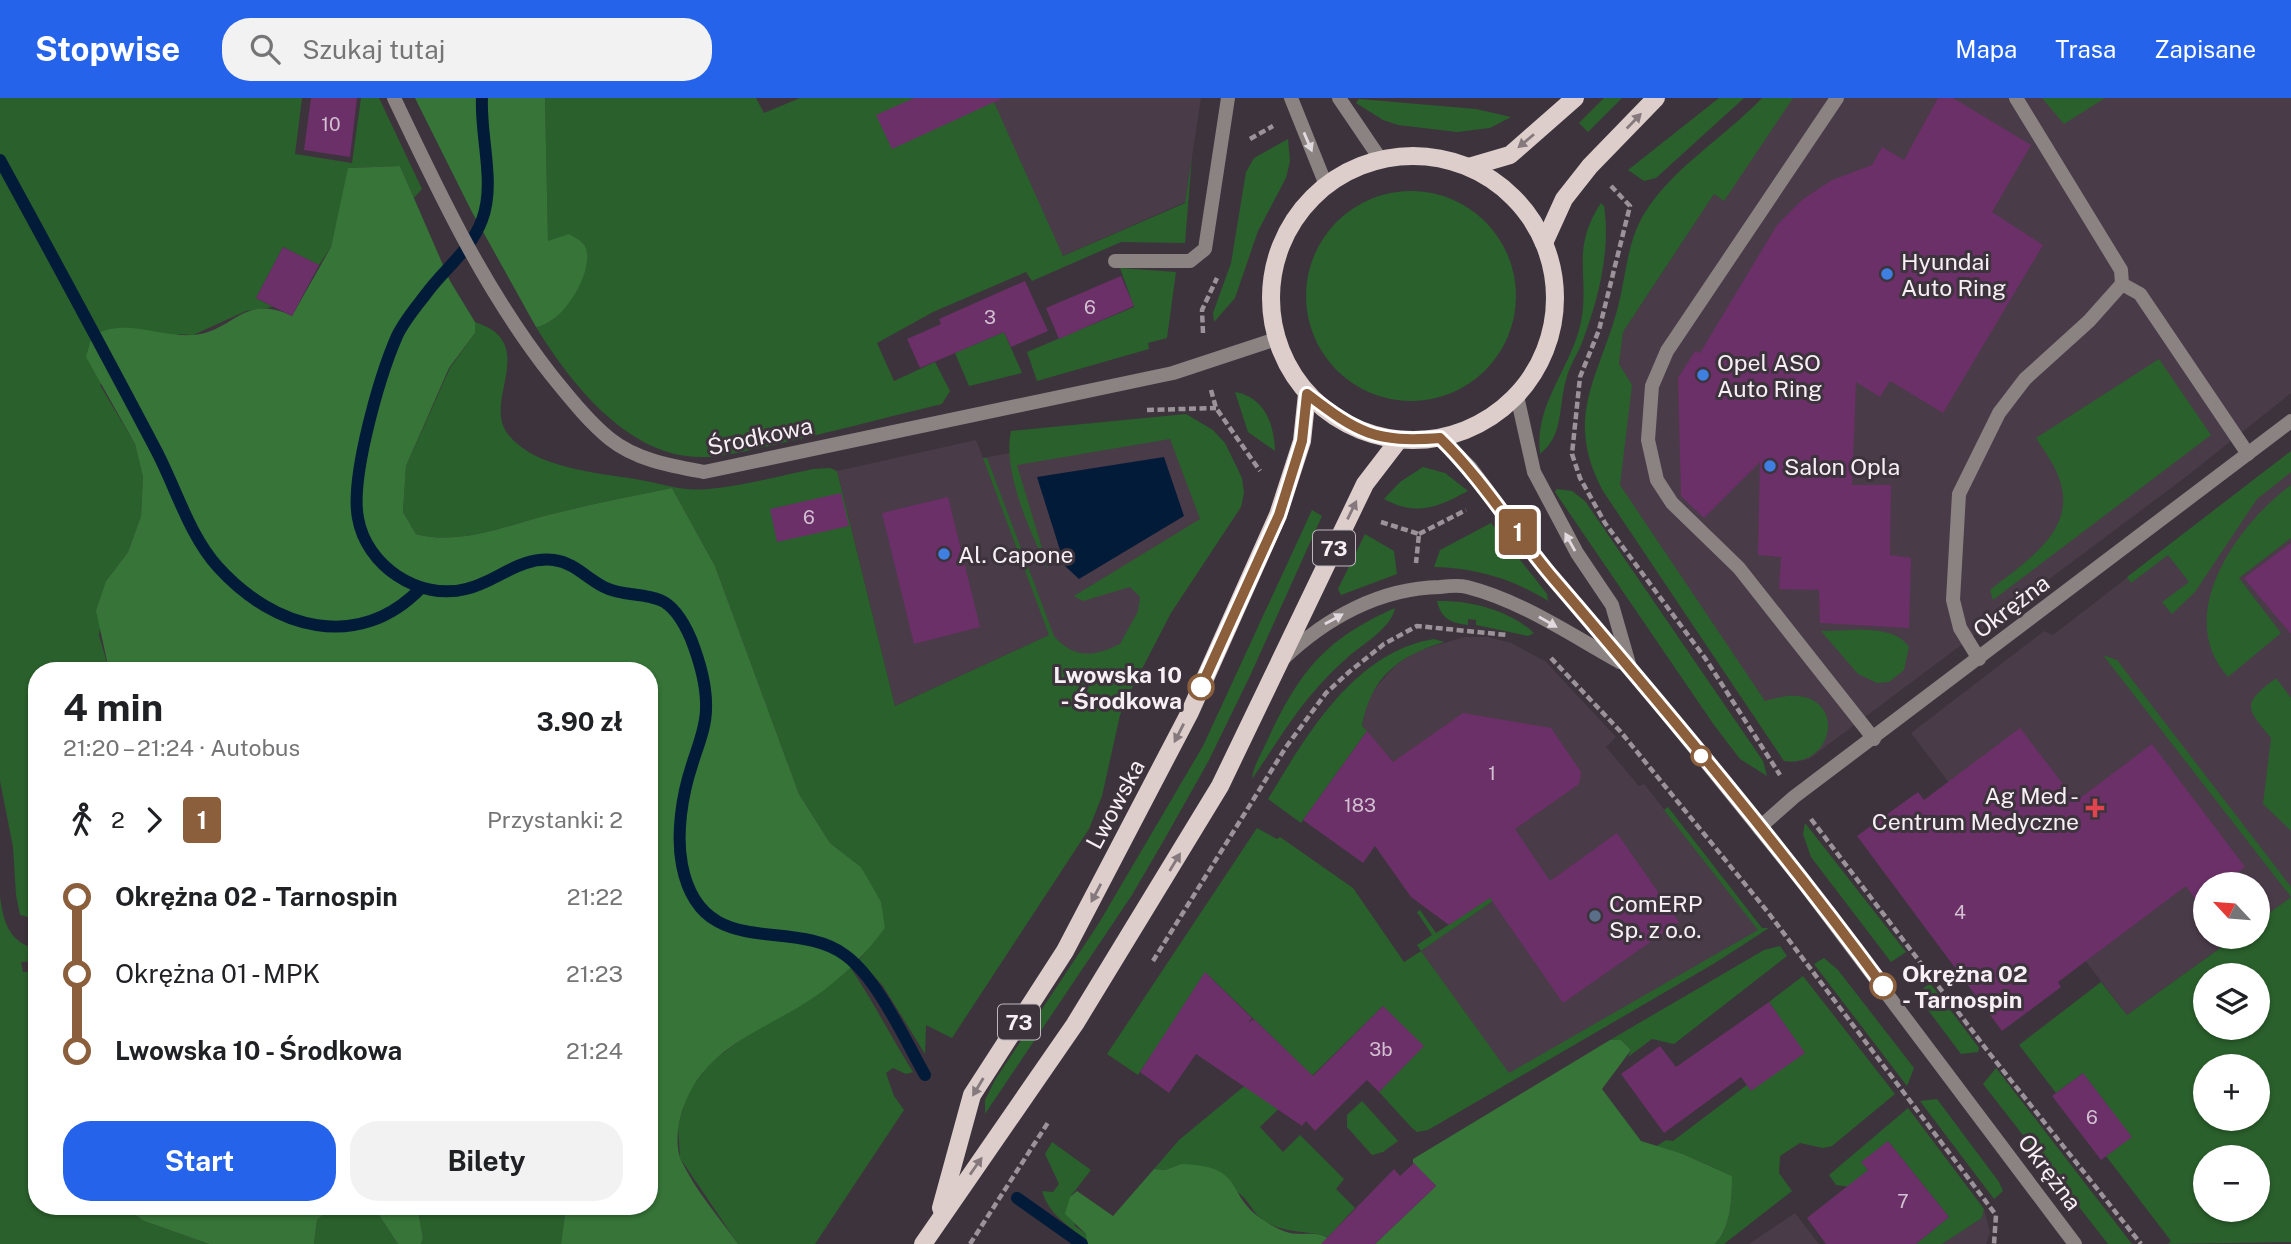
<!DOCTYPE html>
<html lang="pl">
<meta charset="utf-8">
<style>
:root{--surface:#fff;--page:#f2f2f2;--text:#202124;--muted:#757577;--accent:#2563eb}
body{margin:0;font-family:"Public Sans",sans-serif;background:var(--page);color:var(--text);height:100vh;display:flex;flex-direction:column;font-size:26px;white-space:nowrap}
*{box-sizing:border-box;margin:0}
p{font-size:23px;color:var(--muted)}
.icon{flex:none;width:38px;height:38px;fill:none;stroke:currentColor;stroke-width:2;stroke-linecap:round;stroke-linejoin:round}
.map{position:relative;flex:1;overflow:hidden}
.drawer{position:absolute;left:28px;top:564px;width:630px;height:553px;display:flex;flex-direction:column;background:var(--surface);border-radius:28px;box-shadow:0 2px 5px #0004}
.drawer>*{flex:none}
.badge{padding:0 14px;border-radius:5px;font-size:24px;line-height:46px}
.needle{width:46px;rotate:296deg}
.controls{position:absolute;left:2193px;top:774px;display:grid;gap:14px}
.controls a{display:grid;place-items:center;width:77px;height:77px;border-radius:50%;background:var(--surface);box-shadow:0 2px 5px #0004;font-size:35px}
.map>.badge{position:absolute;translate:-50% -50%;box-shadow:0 0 0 4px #fff}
.legs{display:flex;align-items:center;gap:10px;height:77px;padding:0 35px;font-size:23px}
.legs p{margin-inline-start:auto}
.head{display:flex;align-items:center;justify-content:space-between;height:119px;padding:0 35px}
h1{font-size:38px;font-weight:700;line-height:52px}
.action{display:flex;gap:14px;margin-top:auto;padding:14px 35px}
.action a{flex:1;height:80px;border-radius:28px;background:var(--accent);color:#fff;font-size:28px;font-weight:700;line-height:80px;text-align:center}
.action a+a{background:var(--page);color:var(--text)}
ul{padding:0 35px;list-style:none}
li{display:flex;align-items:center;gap:24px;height:77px;font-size:26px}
li i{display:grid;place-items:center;width:10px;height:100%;margin:0 9px;background:currentColor}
li i::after{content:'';width:18px;height:18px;margin:-9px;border:5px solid;border-radius:50%;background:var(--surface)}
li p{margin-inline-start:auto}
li:first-child i{background:linear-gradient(#0000 50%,currentColor 0)}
li:last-child i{background:linear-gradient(currentColor 50%,#0000 0)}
header{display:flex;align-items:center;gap:42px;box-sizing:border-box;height:98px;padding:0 35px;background:var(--accent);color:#fff}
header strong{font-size:33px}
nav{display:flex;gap:38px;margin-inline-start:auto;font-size:24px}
.search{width:490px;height:63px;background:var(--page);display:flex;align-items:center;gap:18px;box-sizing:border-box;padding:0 24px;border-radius:28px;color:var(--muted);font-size:26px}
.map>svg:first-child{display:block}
</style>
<header>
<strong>Stopwise</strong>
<div class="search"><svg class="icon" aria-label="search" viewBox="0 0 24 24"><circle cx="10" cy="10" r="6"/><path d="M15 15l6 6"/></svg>Szukaj tutaj</div>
<nav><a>Mapa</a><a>Trasa</a><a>Zapisane</a></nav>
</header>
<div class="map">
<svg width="2291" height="1146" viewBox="0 0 2291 1146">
<rect width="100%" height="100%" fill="#3d333c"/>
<g fill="#4a3b48">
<path d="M982 0H1201L1185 104 1056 161Z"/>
<path d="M1777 0H2291V295L2187 378 1809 661 1795 664 1784 663 1603 393 1623 234Z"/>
<path d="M1178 324 1216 422 1127 552 1068 582 1049 537 895 608 837 373 976 342 983 360Z"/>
<path d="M2291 353V799L2258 823V786H2205V838H2237L2127 917 1911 635 2044 533 2053 537Z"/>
<path d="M1465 539H1488L1511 545 1545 563 1616 639 1606 649 1639 688 1644 686 1759 832 1509 976 1421 853 1493 803 1416 692 1362 628 1369 597 1395 568 1416 553Z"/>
<path d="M1984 1111 1990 1134 1986 1146H1942L1982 1120Z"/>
<path d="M1795 1115 1819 1146H1749Z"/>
</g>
<g fill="#2a602c" fill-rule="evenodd">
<path d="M0 0H302L295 56 352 65 361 0H379L422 91 414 100 400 68 349 70 331 149 319 167 283 149 256 200 273 209 246 213 193 237 178 236 100 287 135 346 143 379 141 418 128 454 106 483 99 537 109 572H37V821L20 817 16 797 13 749 0 683Z"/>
<path d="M545 0H756L764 15 800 0H995L993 2 1063 158 1185 105 1192 58 1185 145 1121 144 1032 183 1026 174 933 214 877 245 894 283 935 264 950 293 942 306C883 320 824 336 765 349 739 354 712 362 686 358 620 349 568 281 536 229 556 226 565 208 575 193L548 144Z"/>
<path d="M1604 0H1622L1588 34 1579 25Z"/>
<path d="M1719 0H1744L1656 80 1644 83 1628 72Z"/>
<path d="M1762 0H1793L1724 103 1714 96 1623 234 1619 266 1632 287 1620 387 1765 603C1772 601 1780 599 1787 598 1848 593 1836 670 1784 663L1603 393C1563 319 1599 280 1618 209 1626 178 1627 144 1644 116 1672 70 1725 39 1762 0Z"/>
<path d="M2042 0H2105L2064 26Z"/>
<path d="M1359 1 1476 11 1511 19 1490 30 1457 34 1398 27 1383 22 1356 5Z"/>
<path d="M1288 41 1290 63 1286 80 1258 133 1235 200 1214 224 1213 215 1231 165 1246 74 1254 60Z"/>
<circle cx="1411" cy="198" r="105"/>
<path d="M1601 105 1604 108C1611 152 1598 202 1583 242 1578 256 1569 268 1566 282 1558 310 1564 337 1540 356 1534 306 1571 271 1581 224 1590 176 1570 152 1601 105Z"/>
<path d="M1120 170 1176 174 1167 240 1148 245 1149 251 1037 283 1027 254 1134 209Z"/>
<path d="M475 224C540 245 483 301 507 335 532 370 597 375 635 381 660 385 683 394 708 391 743 388 779 378 813 371L830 370 837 373 895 608 1049 537 983 360H987L1054 538C1074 561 1093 559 1120 546L1138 513 1140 499 1130 489 1083 503 1074 498 1200 421 1170 341 1017 367 1049 473C1031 436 1002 374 1011 333L1186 316 1213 332 1225 345 1242 380 1244 395 1241 409 1171 515 1131 592 1120 617 1102 698 1089 731 952 940 926 927 925 956 883 888 859 862 885 830 861 769 830 745 799 696 715 468 672 390C632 398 592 406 552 416 507 427 461 448 416 436L403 414 406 368 450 270 475 235Z"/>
<path d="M1004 234 1022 275 969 288 955 255Z"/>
<path d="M2159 261 2211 337 1993 502 1990 492C2023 465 2077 434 2060 383 2056 368 2044 353 2036 340Z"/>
<path d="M1235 294C1264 299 1274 325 1275 353L1248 334Z"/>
<path d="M2291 353V374L2257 401 2195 494 2172 516 2162 504 2189 484 2168 457 2131 485 2127 479Z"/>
<path d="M1423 369 1445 375 1468 393C1438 409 1416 419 1384 401L1400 384Z"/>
<path d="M2291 387V440L2239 480 2281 535 2228 579C2172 517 2238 426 2291 387Z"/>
<path d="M1557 391 1572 393 1585 403 1763 663 1767 678 1740 661 1714 627 1555 394Z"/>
<path d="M1312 412 1322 418 1250 578 1208 664 1164 742 1132 797 985 1016V1002L995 982 1099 825 1203 648Z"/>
<path d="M1491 425 1547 496 1548 503C1513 481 1476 470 1434 469L1440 452Z"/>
<path d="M1365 436 1394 453 1397 476 1341 497 1338 491Z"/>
<path d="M1437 503C1470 502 1509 512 1534 535L1528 538 1476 527V522L1468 521V527C1450 525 1441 520 1437 503Z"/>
<path d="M1395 510C1391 531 1362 546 1347 560 1303 599 1285 633 1252 681 1253 668 1263 653 1268 641 1300 573 1325 541 1395 510Z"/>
<path d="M1821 533C1847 533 1894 525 1909 549L1904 572 1889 584 1877 585 1858 576Z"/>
<path d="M1434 541 1444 544C1398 558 1371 579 1362 628L1367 633 1301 725 1268 701C1307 637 1354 554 1434 541Z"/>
<path d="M2103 557 2117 562 2291 789V799Z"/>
<path d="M2276 580 2291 600V733L2263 706 2271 640C2245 609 2242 606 2276 580Z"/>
<path d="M1668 709 1762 830H1769L1715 865 1428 1032 1417 1034 1412 1030 1379 994 1423 948 1383 908 1260 1029 1283 1054 1300 1037 1344 1081 1336 1091 1355 1110 1328 1139C1308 1132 1291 1136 1270 1126 1253 1118 1252 1106 1240 1096 1228 1084 1197 1074 1181 1066L1165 1072 1154 1071 1179 1042 1287 953 1206 875 1138 977 1107 956 1257 730 1277 741 1280 739 1353 790 1404 864 1421 853 1417 847 1432 837 1417 814 1420 812 1436 835 1462 818 1481 786 1493 803 1421 853 1509 975 1758 832 1664 712Z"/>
<path d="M1805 725 1906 854 1891 864 1811 759 1803 736Z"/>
<path d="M0 798C3 823 9 845 37 851V863L21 864 23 874 37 873V1108H113L127 1111 144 1123 209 1146H0Z"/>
<path d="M2291 799V1144L2168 1146 2171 1143 2106 1058 2131 1039 2083 975 2056 995 2019 947 2101 884 2127 917 2237 838H2258V823ZM2205 877H2258V929H2205ZM2205 968H2258V1020H2205ZM2205 1059H2258V1111H2205Z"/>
<path d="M1780 848 1787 858 1674 946 1652 941 1628 959 1631 952 1621 942H1610L1764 852Z"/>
<path d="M1824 860 1838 872 1914 970 1907 988 1814 866Z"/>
<path d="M850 869C873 903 891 939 913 974L906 976 893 970 886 975 894 998 904 1012 815 1146H738L680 1060 678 1029 687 996 710 965 743 940 814 899Z"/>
<path d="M1803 878 1895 996 1832 1048 1823 1050 1800 1045 1780 1058 1779 1075 1792 1093 1724 1146H1715C1731 1129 1732 1101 1732 1078L1683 1056 1655 1049 1666 1042 1673 1043 1747 987 1751 992 1804 955 1769 904Z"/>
<path d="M1930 885 1979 950 1978 954 1961 956 1916 896Z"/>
<path d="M1996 970 2132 1146H2108L1983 986Z"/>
<path d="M1937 1001 1999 1084 2003 1093 1994 1101 1920 1003Z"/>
<path d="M1362 1003 1398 1043 1383 1054 1372 1057 1347 1029V1017Z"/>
<path d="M1908 1010 1984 1111 1982 1120 1942 1146H1916L1949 1119 1888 1043 1862 1064 1872 1078 1858 1090 1836 1087 1829 1077Z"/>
<path d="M1052 1044 1091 1072 1070 1099 1075 1128 1086 1136 1088 1143C1070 1129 1049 1117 1042 1093L1053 1094 1059 1086 1045 1056Z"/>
<path d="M333 1108H373L398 1146H314L317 1122Z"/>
<path d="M417 1108H566L561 1146H421L423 1140Z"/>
</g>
<g fill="#367438">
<path d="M415 0H545L548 143 569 136C577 141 586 144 587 155 590 181 561 226 536 229L472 114Z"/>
<path d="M400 68 450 183 475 224V235L449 270 406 368 403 414 416 436C461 448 507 427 552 416 592 406 632 398 672 390L715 468 799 696 830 745 861 769 881 804 885 830C865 857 841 881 813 900 759 936 698 950 680 1021 677 1032 676 1051 681 1062 695 1092 719 1119 738 1146H561L566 1108H649V572H109L96 513 106 483 128 454 141 418 143 379 135 346 86 259 92 238C126 219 156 239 192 237 233 235 243 194 292 218L331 149 348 70Z"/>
<path d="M1610 942H1621L1631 952 1602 991 1641 1043 1683 1056 1732 1078C1732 1101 1731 1129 1715 1146H1375L1436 1088 1413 1065V1061Z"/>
<path d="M1181 1066C1248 1068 1223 1097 1265 1123 1272 1128 1282 1133 1290 1135 1308 1138 1321 1131 1335 1146H1087L1086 1136 1065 1116 1070 1099 1077 1093 1113 1118 1154 1071 1165 1072Z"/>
<path d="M113 1108H333L317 1122 314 1146H209L144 1123 127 1111Z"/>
<path d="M373 1108H417L423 1140 421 1146H398Z"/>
</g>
<path fill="#021b39" d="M1164 359 1184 418 1079 481 1065 468 1037 379Z"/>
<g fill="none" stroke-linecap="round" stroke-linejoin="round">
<g stroke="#021b39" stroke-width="12">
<path d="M482 0C480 39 496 85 482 122 471 152 444 171 426 196 416 209 404 223 397 238 380 277 350 379 358 420 366 467 418 503 466 491 497 484 519 458 554 462 575 465 586 480 604 489 621 498 643 495 660 502 675 508 685 527 691 541 700 564 707 587 706 611 706 630 697 650 692 667 682 697 676 736 682 767 701 865 792 818 845 857 878 881 905 942 925 977"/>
<path d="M0 62C53 159 105 255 156 352 176 390 189 437 218 469 274 531 358 555 421 490"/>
<path d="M1017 1100 1082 1146"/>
</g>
</g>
<g fill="#6a3067">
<path d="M311 0H357L350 59 304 52Z"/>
<path d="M914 0H1003L892 51 876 17Z"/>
<path d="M1938 0H1953L2031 47 1992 114 2043 147 1943 315 1890 283 1880 299 1856 284 1852 387H1891L1890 457 1911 460 1909 530 1820 525 1819 492 1779 491 1781 459 1758 457 1760 364 1704 420 1681 398 1678 280 1695 253 1700 255 1777 127 1802 102 1832 82 1872 67 1882 49 1904 62Z"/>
<path d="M283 149 319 167 292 218 256 200Z"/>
<path d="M1121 178 1134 208 1059 241 1046 210Z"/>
<path d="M1025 183 1048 233 1011 249 1004 234 920 270 907 241 941 226 939 221Z"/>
<path d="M841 395 849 428 777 444 770 411Z"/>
<path d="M948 399 980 529 914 546 882 415Z"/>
<path d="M2291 445V536L2244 480Z"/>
<path d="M1463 615 1551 630 1581 674 1579 686 1515 731 1550 783 1617 735 1679 824 1563 905 1490 800 1449 827 1411 799 1375 748 1363 765 1303 722 1367 633 1393 664Z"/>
<path d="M2020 630 2076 703 2152 646 2245 769 2222 786H2205V798L2197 804 2186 788 2058 884 2061 889 2002 933 1857 738 1918 694 1924 702Z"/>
<path d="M1205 874 1252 920 1248 925 1254 921 1313 978 1383 908 1424 948 1379 994 1367 982 1315 1033 1306 1023 1302 1028 1196 956 1169 995 1140 974Z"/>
<path d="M1769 904 1805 955 1751 993 1741 979 1664 1035 1621 976 1660 948 1676 969Z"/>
<path d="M2083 975 2132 1039 2101 1062 2052 998Z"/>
<path d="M1888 1043 1949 1119 1916 1146H1826L1807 1120 1868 1072 1861 1064Z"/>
<path d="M1414 1065 1436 1088 1375 1146H1321L1394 1071 1400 1078Z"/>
</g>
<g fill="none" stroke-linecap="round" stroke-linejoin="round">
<g stroke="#9b939a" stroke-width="4.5" stroke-dasharray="7 3.5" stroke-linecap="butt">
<path d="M1250 41 1273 28"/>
<path d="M1611 88 1630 108 1599 232 1580 279 1572 356 1580 380 1605 425 1705 560 1780 677"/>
<path d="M1203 235 1202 212 1217 180"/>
<path d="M1211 292 1216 310 1260 373"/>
<path d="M1147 312 1216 310"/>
<path d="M1381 424 1419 436 1416 465"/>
<path d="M1419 436 1466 412"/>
<path d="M1551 560 1620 633 1767 813 1996 1117 1994 1146"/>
<path d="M1811 721 1990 956 2141 1146"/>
<path d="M1153 863 1286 649 1326 595 1349 574 1384 546 1417 528 1507 537"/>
<path d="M970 1146 1049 1023"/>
</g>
<g stroke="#8a8382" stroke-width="14">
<path d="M1837 0 1667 253 1652 288 1648 342 1657 382 1672 405 1739 470 1874 641"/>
<path d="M1115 163H1190L1205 151 1228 0"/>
<path d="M2122 186 2140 196 2248 356"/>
<path d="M1979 561 1960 530 1953 502 1959 396 1999 315 2025 281 2089 223 2122 186 2121 172 2016 0"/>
</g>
<g stroke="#8a8382" stroke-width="14">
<path d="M394 0C440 97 485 193 552 278 570 300 588 323 610 341 636 362 672 368 704 374L1173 275 1276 241"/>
<path d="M1291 0 1326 87"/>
<path d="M1339 0 1381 62"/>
<path d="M1759 730 1794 699 2291 323"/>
</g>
<g stroke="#8a8382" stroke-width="14">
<path d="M1517 298 1534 374 1577 455 1612 507 1629 566"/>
<path d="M1440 340 1470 369 1552 479 1630 570 1802 783 2075 1146"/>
<path d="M1283 561C1326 520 1380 490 1440 489 1448 488 1459 487 1467 489 1522 503 1571 537 1620 564"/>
</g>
<g stroke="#ddcecc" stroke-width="18">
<circle cx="1413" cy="200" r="142"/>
<path d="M1469 69 1510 57 1575 0"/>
<path d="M1544 145 1564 101 1590 68 1656 0"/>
<path d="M941 1110 972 997 1065 853 1190 614 1278 417 1302 343 1307 296"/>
<path d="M923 1146 1075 926 1220 688 1365 386 1398 343"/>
</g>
</g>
<defs><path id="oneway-solid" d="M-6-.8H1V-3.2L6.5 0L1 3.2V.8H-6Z" transform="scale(1.75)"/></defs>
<g fill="#85797d">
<use href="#oneway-solid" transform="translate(1634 23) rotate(-46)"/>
<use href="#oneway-solid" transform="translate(1526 43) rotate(140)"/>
<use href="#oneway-solid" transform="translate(1352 412) rotate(-64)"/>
<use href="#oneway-solid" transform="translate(1179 635) rotate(117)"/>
<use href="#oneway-solid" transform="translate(1175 764) rotate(-59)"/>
<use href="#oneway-solid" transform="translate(1096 795) rotate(118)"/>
<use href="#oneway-solid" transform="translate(978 989) rotate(121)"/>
<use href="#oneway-solid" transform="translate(976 1068) rotate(-55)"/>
</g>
<g fill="#e0dade">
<use href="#oneway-solid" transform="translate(1308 44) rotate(67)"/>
<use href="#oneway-solid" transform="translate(1570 444) rotate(-119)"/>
<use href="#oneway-solid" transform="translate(1334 521) rotate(-29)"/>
<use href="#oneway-solid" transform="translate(1548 524) rotate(30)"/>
</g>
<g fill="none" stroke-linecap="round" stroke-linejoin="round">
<g stroke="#fff" stroke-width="16">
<path id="line-1" d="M1201 589 1279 417 1302 343 1307 296C1358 335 1375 345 1440 340 1484 383 1514 434 1553 480 1667 613 1780 748 1883 888"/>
</g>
<use href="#line-1" stroke="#8b5e3c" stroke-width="10"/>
</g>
<g fill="#3f7fe0" stroke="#3d333c" stroke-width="2.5">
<circle cx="1887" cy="176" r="7"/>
<circle cx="1703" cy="277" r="7"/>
<circle cx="1770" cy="368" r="7"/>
<circle cx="944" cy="456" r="7"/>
</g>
<g fill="#fff" stroke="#8b5e3c" stroke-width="3.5">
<circle cx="1201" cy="589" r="12"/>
<circle cx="1701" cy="658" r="9"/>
<circle cx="1883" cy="888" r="12"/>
</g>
<path fill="#e0444e" stroke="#3d333c" stroke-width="2.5" d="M2091.5 699.5h7v7h7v7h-7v7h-7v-7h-7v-7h7z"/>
<circle fill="#5c6f8a" stroke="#3d333c" stroke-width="2.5" cx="1595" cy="818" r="7"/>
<g text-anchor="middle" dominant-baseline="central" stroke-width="6" stroke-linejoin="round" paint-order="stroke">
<g font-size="19" fill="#d3c0d2">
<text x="331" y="26">10</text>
<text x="1090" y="209">6</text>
<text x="990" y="219">3</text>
<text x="809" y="419">6</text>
<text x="1492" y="675">1</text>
<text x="1360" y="707">183</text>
<text x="1960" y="814">4</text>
<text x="1381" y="951">3b</text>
<text x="2092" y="1019">6</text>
<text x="1903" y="1103">7</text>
</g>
<g fill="#3d333c" stroke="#beb7be" stroke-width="2">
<rect x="1313" y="432.5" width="42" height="35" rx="5"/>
<rect x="998" y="906.5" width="42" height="35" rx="5"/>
</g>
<g font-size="21" font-weight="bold" fill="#f6f0f5">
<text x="1334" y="450">73</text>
<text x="1019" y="924">73</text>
</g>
<g font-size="23" fill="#f6f0f5" stroke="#3d333c" text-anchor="start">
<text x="1901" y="163">Hyundai<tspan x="1901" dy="26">Auto Ring</tspan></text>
<text x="1717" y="264">Opel ASO<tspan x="1717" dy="26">Auto Ring</tspan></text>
<text x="1784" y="368">Salon Opla</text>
<text x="958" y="456">Al. Capone</text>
<text x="2079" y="697" text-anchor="end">Ag Med -<tspan x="2079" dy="26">Centrum Medyczne</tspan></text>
<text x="1609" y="805">ComERP<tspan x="1609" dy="26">Sp. z o.o.</tspan></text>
</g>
<g font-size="23" fill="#f6f0f5" stroke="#3d333c">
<text transform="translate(760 338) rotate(-12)">Środkowa</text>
<text transform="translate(2011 508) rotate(-37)">Okrężna</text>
<text transform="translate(1115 706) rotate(-62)">Lwowska</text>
<text transform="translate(2050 1074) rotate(53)">Okrężna</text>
</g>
<g font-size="23" font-weight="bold" fill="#f6f0f5" stroke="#3d333c" text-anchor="end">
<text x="1182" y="576">Lwowska 10<tspan x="1182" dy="26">- Środkowa</tspan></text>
<text x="1902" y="875" text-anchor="start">Okrężna 02<tspan x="1902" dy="26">- Tarnospin</tspan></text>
</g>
</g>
</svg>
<div class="controls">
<a><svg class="needle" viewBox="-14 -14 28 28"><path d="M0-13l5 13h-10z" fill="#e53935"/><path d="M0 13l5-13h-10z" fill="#757577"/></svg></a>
<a><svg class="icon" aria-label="layers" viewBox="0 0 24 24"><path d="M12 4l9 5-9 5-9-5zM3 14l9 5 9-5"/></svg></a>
<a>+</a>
<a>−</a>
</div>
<b class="badge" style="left:1518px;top:434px;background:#8b5e3c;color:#fff">1</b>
<section class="drawer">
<div class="head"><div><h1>4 min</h1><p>21:20 – 21:24 · Autobus</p></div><b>3.90 zł</b></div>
<div class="legs"><svg class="icon" aria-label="walk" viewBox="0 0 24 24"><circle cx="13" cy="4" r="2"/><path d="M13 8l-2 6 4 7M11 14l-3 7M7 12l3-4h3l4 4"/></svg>2<svg class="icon" aria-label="forward" viewBox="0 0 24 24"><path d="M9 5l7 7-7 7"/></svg><b class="badge" style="background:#8b5e3c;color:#fff">1</b><p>Przystanki: 2</p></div>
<ul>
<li><i style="color:#8b5e3c"></i><b>Okrężna 02 - Tarnospin</b><p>21:22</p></li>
<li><i style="color:#8b5e3c"></i><span>Okrężna 01 - MPK</span><p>21:23</p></li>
<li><i style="color:#8b5e3c"></i><b>Lwowska 10 - Środkowa</b><p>21:24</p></li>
</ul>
<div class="action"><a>Start</a><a>Bilety</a></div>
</section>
</div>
